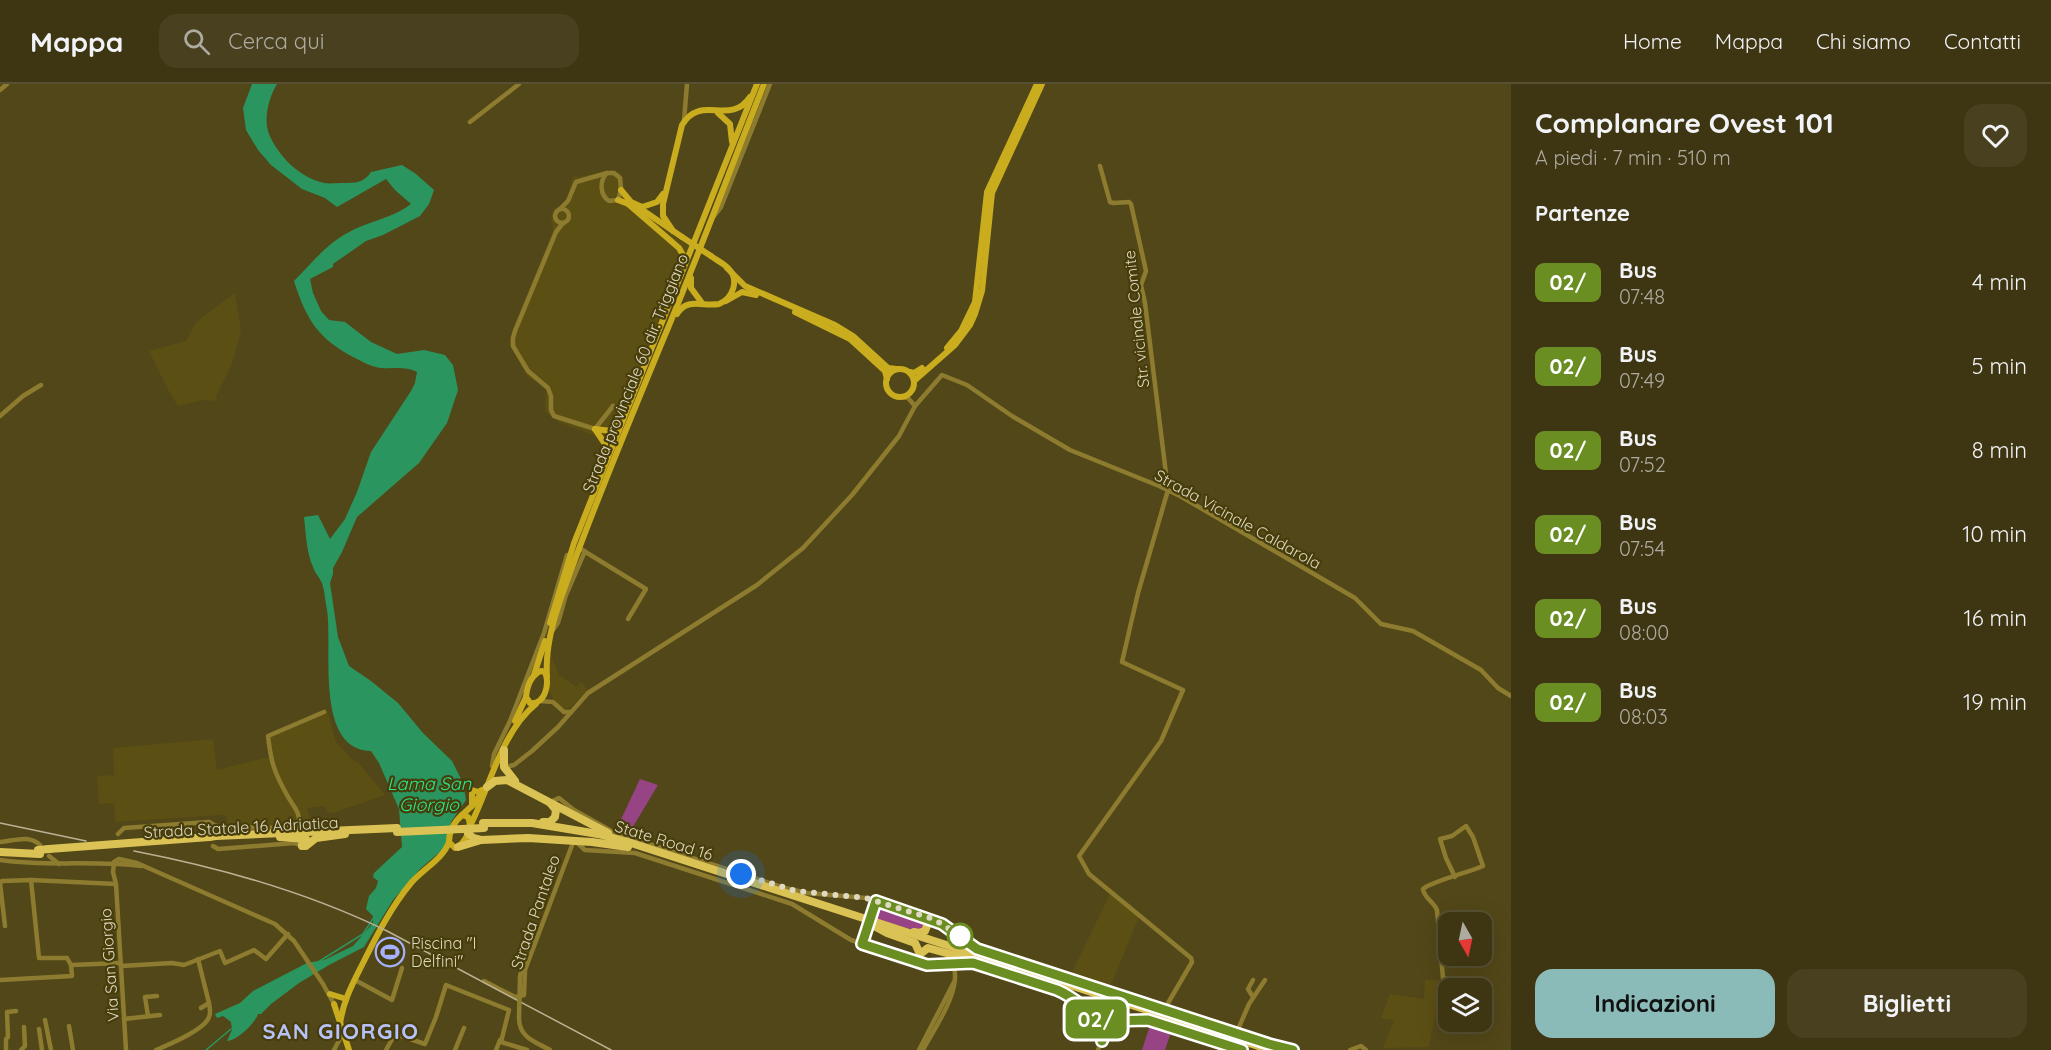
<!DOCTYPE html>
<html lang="it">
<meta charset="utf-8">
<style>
:root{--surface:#3e3512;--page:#494020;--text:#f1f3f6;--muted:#adab9f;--line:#575032;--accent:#8bbbb9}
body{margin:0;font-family:Quicksand,sans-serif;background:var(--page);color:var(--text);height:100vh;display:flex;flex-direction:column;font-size:22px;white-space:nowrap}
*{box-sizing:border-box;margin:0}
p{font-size:20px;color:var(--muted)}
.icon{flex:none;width:33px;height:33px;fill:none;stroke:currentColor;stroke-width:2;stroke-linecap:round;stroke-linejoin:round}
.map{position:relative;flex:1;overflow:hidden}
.panel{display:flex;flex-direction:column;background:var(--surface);width:540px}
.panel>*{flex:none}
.badge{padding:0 12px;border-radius:9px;font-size:21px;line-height:39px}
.needle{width:39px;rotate:171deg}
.tools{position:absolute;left:1438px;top:828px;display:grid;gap:12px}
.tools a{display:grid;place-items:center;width:54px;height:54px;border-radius:12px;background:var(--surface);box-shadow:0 6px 24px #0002,0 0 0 2px var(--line);font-size:30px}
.you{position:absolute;width:30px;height:30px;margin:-15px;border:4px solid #fff;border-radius:50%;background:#1a73e8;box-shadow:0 0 0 9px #1a73e833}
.map>.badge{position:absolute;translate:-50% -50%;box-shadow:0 0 0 3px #fff}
h2{padding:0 24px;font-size:22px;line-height:54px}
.round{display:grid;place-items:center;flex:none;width:63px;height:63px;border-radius:18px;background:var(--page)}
.headline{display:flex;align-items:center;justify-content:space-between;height:102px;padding:0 24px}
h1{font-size:28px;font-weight:800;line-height:45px}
.primary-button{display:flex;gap:12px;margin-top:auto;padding:12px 24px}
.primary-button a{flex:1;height:69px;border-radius:18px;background:var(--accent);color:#111;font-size:24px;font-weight:800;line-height:69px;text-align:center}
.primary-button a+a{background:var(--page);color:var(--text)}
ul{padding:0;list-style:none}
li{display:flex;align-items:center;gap:18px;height:84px;padding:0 24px}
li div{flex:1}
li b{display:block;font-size:22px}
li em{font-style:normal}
li .badge{min-width:66px;font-weight:700;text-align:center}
header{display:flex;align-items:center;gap:36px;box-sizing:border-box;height:84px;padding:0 30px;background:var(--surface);border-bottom:2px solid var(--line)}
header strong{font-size:28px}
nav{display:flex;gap:33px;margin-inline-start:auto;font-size:21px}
.search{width:420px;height:54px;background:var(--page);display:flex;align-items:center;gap:15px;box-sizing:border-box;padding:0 21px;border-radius:18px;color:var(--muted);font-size:22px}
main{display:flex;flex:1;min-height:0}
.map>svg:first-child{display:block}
</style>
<header>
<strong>Mappa</strong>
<div class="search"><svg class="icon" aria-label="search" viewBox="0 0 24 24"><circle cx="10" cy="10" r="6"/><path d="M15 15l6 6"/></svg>Cerca qui</div>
<nav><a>Home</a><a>Mappa</a><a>Chi siamo</a><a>Contatti</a></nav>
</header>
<main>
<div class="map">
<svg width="1511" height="966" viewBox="0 0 1511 966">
<rect width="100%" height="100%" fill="#524718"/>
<g fill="#5b4f14">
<path d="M611 86 620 89 623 93 625 108 646 132 691 164 610 363 595 352 559 338 545 328 546 306 540 300 527 292 509 259 513 244 553 147 551 132 554 125 562 121 566 117 573 92 579 93Z"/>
<path d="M235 209 241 247 232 280 216 312 217 317 203 316 178 322 167 304 149 267 186 257 196 238Z"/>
<path d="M549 566 559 591 577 603 581 598 588 606 568 625 566 626 553 615 549 607Z"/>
<path d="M327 625 336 658 355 678 357 677 385 711 333 729 328 728 324 722 307 724 313 745 228 744 226 732 223 731 115 738 114 719 99 720 97 692 114 691 113 664 213 655 217 686 269 673V650Z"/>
<path d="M1110 810 1139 833 1109 906 1069 894Z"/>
<path d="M1425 895 1442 897 1429 963 1383 964 1394 936 1381 934 1390 910 1424 915Z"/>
</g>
<g fill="#974485">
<path d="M640 695 658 701 628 751 616 746Z"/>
<path d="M884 822 922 835 925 837 926 842 917 847 873 834 877 824Z"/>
<path d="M1151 938 1172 945 1165 966H1142Z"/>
</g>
<path fill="#2b955f" d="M252 0H277C269 13 263 35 269 50 278 72 300 94 324 99 329 100 337 99 343 99 355 99 364 99 371 88L402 81 416 90 434 106 429 120 420 132 383 151 366 157 333 180V183L310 195 313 209 321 227 329 236 345 238 371 258 397 270 424 266 445 271 453 281 458 306 447 339 419 379 357 433 342 468 333 484V490L330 499 338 553 349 582 371 597 398 619 423 649 452 677 463 699 466 716 451 738 447 758 442 766 420 785 393 816 364 863 329 881 299 899 271 920 261 930H258C255 939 238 956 227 957L232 946 231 938 223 932 217 934 215 930 240 919 253 907 307 879 324 876 353 862 373 839V832L366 825 369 812 376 804 378 797 373 793 374 789 402 763 399 725 379 679 371 667C314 666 333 563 327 526 325 517 325 508 322 499 319 493 315 489 313 483 306 467 306 449 304 433L318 431 330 455 345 435 357 408 371 368 411 307 415 299 417 288C405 282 394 285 381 284 372 283 363 278 355 274 318 255 306 235 294 197 311 180 328 158 351 147 370 137 393 134 411 120L395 106 386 95 337 123 325 114 302 105 271 81 258 66 246 46 243 24Z"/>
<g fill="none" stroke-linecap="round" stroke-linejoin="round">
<g stroke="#2b955f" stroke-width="1.5">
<path d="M318 878 363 850 374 833"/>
<path d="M206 966 231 945"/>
</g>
<g stroke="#8d7c2f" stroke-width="4.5">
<path d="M0 6 7 0"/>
<path d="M684 37 687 0"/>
<path d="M470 38 519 0"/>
<path d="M1100 82 1110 118 1113 119 1129 118 1131 120 1146 187 1141 201 1145 219 1168 406 1138 509 1122 578 1183 606 1161 657 1079 772 1089 790 1191 874 1192 878 1164 926"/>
<path d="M607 89H614L620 94 621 106 618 116 609 117C600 111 599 97 607 89Z"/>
<circle cx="562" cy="132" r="7"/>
<path d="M560 125 568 117 576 98 607 89"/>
<path d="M714 132 721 123 770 0"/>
<path d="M563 139 556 148 515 247 513 254V262L528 287 548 304 551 312V326L554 332 595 345 613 322"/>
<path d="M903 313 908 314 915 322"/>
<path d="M0 332 23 312 41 301"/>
<path d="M579 464 646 505 628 535"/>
<path d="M553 546 558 539 566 511 585 467"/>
<path d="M540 617 553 618 564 628H571"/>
<path d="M492 682 494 670 510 637 544 549 567 471"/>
<path d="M505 683 514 681 532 667 558 643 588 609 757 501 803 464 852 411 899 352 915 322 942 291 967 301 1012 332 1070 366 1159 402 1180 412 1355 514 1381 540 1413 547 1481 586 1498 604 1511 612"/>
<path d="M550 718 559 714 574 726 615 749 785 804 807 809 866 814 924 832 942 840 977 865 1269 960 1293 966"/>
<path d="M298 741C302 729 292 721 287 711 274 688 271 678 268 652L324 628"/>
<path d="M118 750 124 744 209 738 214 741 221 743 280 744 298 741V743"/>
<path d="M0 758C14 757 29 750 40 761"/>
<path d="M213 762 218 765 294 759 302 762"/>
<path d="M49 772 59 780"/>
<path d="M0 776C47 783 94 776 141 782"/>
<path d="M114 780V778L119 775 137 779 275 840 294 857 323 900 334 920"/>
<path d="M114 780 113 788 116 800 126 966"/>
<path d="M5 842 0 799 2 797 31 796 116 800"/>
<path d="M198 875 209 919 201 924"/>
<path d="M71 881 120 879"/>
<path d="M121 882 172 879 184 881 220 867 225 879 254 866 266 875 288 850"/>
<path d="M520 893 525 868 530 857 537 853"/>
<path d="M1448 895 1443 894 1437 826C1434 818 1424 814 1423 805 1430 798 1470 788 1483 782L1473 753 1466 742 1452 752 1440 755 1446 774 1455 793"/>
<path d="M0 896 72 892 71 881 67 874H39L31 796"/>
<path d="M355 896 392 916 402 884"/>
<path d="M484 897 515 913 524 911 525 886 574 756 585 766 635 769 792 820 851 856 917 878 932 881 973 879 1057 906 1087 926 1100 939 1103 949 1102 957"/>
<path d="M1253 913 1248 905 1253 896"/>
<path d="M148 932 145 913 157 912"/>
<path d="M519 934C519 954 536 958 550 966"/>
<path d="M124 935 160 931"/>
<path d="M45 936 51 966"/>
<path d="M1100 939 1102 935 1105 934 1109 937 1148 936 1242 966"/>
<path d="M69 942 73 966"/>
<path d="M39 945 42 966"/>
<path d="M1236 950 1249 920 1265 896"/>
<path d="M6 966V955L8 953 7 928 16 927"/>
<path d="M21 966 25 962 24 943"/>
<path d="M156 966C168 961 205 946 209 933 211 929 210 924 209 919"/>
<path d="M334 966 343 949"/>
<path d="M386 966 395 950 425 960 436 933 446 901 509 926 501 958 527 966"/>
<path d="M455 966 464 944"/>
<path d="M496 966 500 956"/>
<path d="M919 966 954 898"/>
<path d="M923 966C935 943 963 905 953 880"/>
<path d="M1098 966 1108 945 1109 937"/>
<path d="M1350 966 1361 962 1366 966"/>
</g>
<g stroke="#caad1e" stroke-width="6">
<path d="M718 29 730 40 732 58"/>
<path d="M621 106 631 118 642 123 657 118 663 110"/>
<path d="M618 116 631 121"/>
<path d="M627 119 679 164 683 171 684 181"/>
<path d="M638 123 682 153"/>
<path d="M673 147 663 132V120L682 41C701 9 730 43 750 13"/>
<path d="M727 184 745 202 835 241 853 252 888 284 897 285"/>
<path d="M691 194V204L702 219"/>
<path d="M726 217 742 208 756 211"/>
<path d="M795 228 850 255 885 287 887 295"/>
<path d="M677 230C687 213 703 223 719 220 733 214 740 196 728 184 723 179 716 176 711 172"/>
<path d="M947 264 961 247 975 218 987 108 1037 0"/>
<circle cx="900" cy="299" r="14"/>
<path d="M910 288 914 289 922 284"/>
<path d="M914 297 955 261 970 241 975 230 982 207 992 109 1042 0"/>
<path d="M595 345 611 347 620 338"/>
<path d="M595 345 605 360V377"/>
<path d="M550 539 574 459 757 0"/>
<path d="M541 587 545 588C550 600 545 621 530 619L526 613C527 603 531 591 541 587Z"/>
<path d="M534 591 545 557"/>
<path d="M547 593C544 551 563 509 577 470 603 400 632 331 660 263 697 176 729 88 764 0"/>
<path d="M515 637 526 613"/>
<path d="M472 721V706L478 708 482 706"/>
<path d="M462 731 474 720 480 711"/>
<path d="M462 731 468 733C473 744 466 759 455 764L449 758C449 747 453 739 462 731Z"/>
<path d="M470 742C490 703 501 648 536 620"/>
<path d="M330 910 343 914"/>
<path d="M334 920 349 966"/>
<path d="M340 940C343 917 353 899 363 879 377 851 391 823 411 799 423 785 443 775 449 758"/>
</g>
<g stroke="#dbc255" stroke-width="8">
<path d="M504 666V683L515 697"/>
<path d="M487 703 495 697 507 696 608 749"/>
<path d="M543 738H550L555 733 556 726 551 720"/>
<path d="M483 739H532L598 750 628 758 1271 966"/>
<path d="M468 749 473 754 481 756"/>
<path d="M216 752 397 744"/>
<path d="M280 753 306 755V759L302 761"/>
<path d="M302 762H306L316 754 345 750"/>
<path d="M458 763 481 756 528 754 592 758 628 763"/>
<path d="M49 765 209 753"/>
<path d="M0 768 40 770"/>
<path d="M876 843 887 849 915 859 920 870"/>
<path d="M914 848 918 849 925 847 930 834"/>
<path d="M917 878 920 870 928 864 957 872H965"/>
</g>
<g stroke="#b9b294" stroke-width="1.5">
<path d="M0 739 86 757"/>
<path d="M134 767C222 784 307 808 387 847L611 966"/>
</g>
<g stroke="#8d7c2f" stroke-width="4.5">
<path d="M865 849 872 828"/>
<path d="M519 934 520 893"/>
</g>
<path stroke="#caad1e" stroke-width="6" d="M682 153 711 172"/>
<g stroke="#dbc255" stroke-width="8">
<path d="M397 748 484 744"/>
<path d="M209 753 216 752"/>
<path d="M38 766 49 765"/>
</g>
</g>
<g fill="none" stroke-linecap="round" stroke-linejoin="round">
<g stroke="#fff" stroke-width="14">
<path id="line" d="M1242 966 1148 936 1109 937 1102 957C1102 952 1103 948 1102 943 1098 931 1069 911 1057 906L973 879 927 881 862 860 876 817 942 840 977 865 1269 960 1293 966"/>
</g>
<use href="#line" stroke="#6b8e23" stroke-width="9"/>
<path stroke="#dfd9c1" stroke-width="6" stroke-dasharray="0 10.8" d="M741 790 796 807 866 814 930 834 942 840 960 852"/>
</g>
<defs>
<g id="stadium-ring" transform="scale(1.5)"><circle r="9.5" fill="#473d0b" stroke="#a5b1fc" stroke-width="1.5"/><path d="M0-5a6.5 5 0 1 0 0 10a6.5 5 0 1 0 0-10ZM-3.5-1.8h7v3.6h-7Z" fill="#a5b1fc"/></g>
</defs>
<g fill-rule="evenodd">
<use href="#stadium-ring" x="390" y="868"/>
</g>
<circle fill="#fff" stroke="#6b8e23" stroke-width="3" cx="960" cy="852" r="12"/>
<g text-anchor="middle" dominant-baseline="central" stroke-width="4.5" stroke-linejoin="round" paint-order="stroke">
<g font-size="16" fill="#dfd9c1" stroke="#473d0b">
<text transform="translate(1136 235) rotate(-96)">Str. vicinale Comite</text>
<text transform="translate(635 289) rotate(-68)">Strada provinciale 60 dir. Triggiano</text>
<text transform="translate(1238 435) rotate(29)">Strada Vicinale Caldarola</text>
<text transform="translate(241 743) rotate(-3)">Strada Statale 16 Adriatica</text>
<text transform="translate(664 756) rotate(17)">State Road 16</text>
<text transform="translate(535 828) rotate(-71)">Strada Pantaleo</text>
<text transform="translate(109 881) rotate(-94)">Via San Giorgio</text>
</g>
<g font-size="16" fill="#dfd9c1" stroke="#473d0b" text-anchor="start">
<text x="411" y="859">Piscina "I<tspan x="411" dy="18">Delfini"</tspan></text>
</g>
<g font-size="18" font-style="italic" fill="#2ae690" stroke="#473d0b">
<text x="429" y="699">Lama San<tspan x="429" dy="21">Giorgio</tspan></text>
</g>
<g font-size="22" font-weight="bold" letter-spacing="1.5" fill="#b7c1f9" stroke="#473d0b">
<text x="341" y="947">SAN GIORGIO</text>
</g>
</g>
</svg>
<div class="tools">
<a><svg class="needle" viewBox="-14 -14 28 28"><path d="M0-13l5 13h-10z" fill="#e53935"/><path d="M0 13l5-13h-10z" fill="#adab9f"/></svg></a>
<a><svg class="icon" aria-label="layers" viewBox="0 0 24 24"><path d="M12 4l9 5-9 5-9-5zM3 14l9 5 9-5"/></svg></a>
</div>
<div class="you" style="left:741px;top:790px"></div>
<b class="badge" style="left:1096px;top:935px;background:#6b8e23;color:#fff">02/</b>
</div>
<section class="panel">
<div class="headline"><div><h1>Complanare Ovest 101</h1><p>A piedi · 7 min · 510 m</p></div><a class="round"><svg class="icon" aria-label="heart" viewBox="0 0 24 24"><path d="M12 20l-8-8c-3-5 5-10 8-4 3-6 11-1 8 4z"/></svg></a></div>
<h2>Partenze</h2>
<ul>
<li><span class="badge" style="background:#6b8e23;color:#fff">02/</span><div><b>Bus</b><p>07:48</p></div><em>4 min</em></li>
<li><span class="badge" style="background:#6b8e23;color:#fff">02/</span><div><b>Bus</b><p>07:49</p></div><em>5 min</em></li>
<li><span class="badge" style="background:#6b8e23;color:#fff">02/</span><div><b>Bus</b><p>07:52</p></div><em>8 min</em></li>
<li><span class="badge" style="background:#6b8e23;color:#fff">02/</span><div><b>Bus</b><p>07:54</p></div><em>10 min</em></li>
<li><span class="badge" style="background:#6b8e23;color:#fff">02/</span><div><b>Bus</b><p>08:00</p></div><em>16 min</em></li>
<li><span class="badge" style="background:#6b8e23;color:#fff">02/</span><div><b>Bus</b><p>08:03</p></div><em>19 min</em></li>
</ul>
<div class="primary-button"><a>Indicazioni</a><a>Biglietti</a></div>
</section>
</main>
